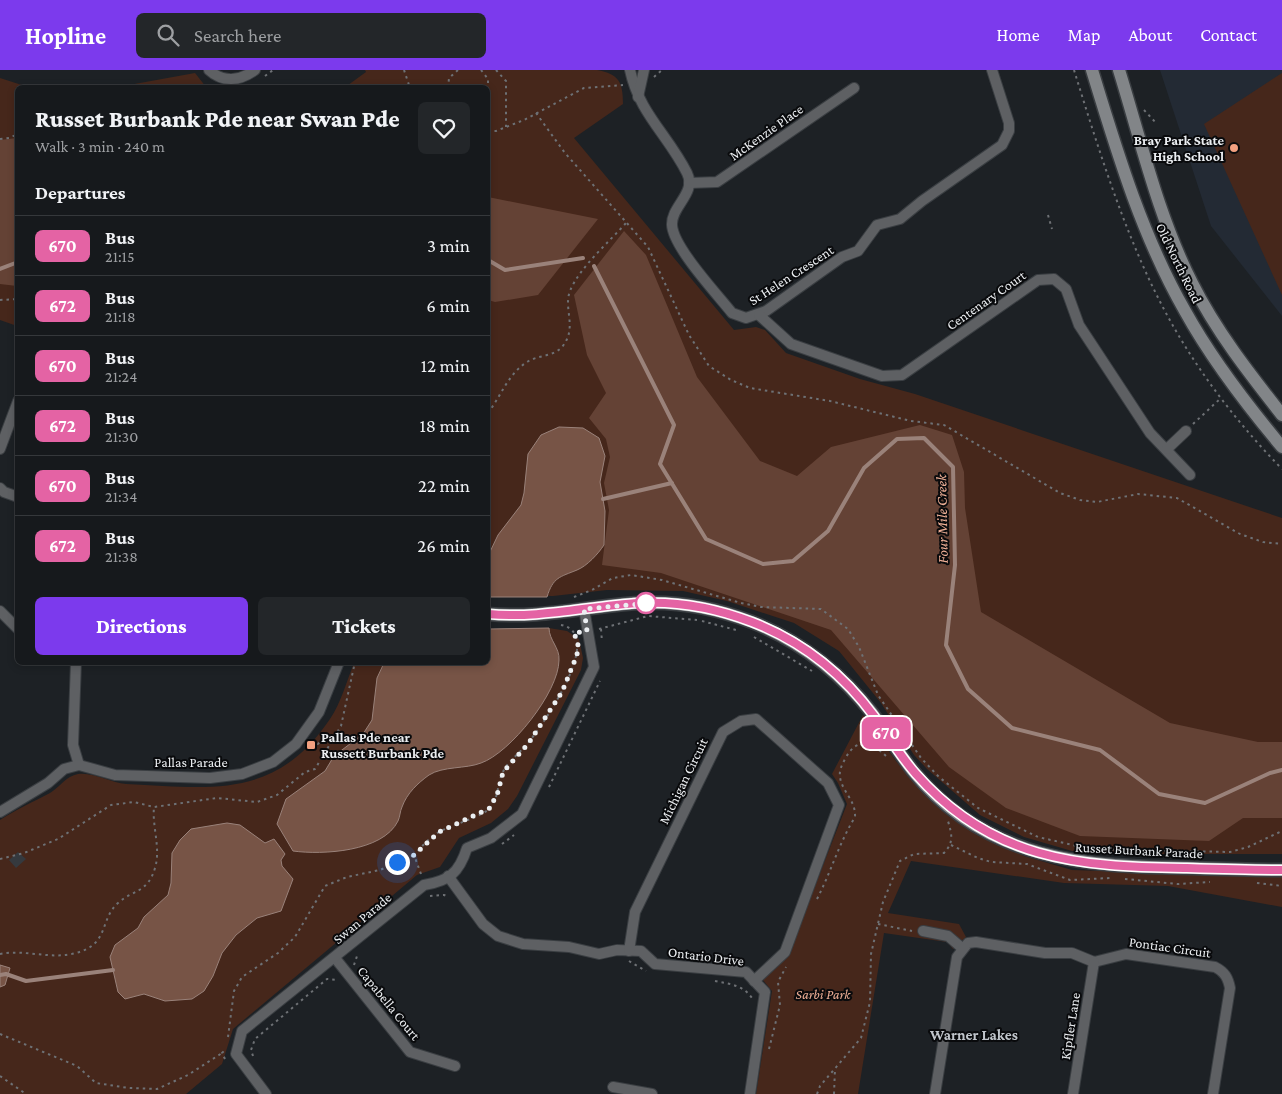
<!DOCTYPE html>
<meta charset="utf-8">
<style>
:root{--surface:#16191c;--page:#232629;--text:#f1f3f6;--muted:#9ea0a3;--line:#35383b;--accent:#7c3aed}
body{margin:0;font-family:"Crimson Pro",serif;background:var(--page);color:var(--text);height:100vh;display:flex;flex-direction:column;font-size:19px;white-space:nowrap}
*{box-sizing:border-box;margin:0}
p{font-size:16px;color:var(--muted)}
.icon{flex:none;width:28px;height:28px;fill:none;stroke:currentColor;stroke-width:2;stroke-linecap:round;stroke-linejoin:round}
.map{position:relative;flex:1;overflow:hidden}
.drawer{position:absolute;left:15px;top:15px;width:475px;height:580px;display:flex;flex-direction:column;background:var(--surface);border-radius:8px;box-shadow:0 2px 8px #0003,0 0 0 1px var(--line)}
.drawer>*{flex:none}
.badge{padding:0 10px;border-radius:8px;font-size:18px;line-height:32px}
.you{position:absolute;width:25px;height:25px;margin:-12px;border:4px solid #fff;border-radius:50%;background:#1a73e8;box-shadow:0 0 0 8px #1a73e833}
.map>.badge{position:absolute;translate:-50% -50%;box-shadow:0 0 0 2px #fff}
h2{padding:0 20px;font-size:19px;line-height:45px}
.round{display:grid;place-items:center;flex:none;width:52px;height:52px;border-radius:8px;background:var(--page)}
.overview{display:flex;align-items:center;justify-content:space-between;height:85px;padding:0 20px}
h1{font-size:24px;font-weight:800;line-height:38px}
.primary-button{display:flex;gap:10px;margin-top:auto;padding:10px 20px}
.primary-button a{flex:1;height:58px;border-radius:8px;background:var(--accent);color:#fff;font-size:20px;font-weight:800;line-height:58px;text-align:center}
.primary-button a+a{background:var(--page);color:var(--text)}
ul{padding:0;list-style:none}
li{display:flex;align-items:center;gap:15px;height:60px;padding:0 20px;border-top:1px solid var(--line)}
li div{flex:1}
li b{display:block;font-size:19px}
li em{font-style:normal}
li .badge{min-width:55px;font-weight:700;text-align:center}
header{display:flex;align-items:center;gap:30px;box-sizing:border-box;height:70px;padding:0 25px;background:var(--accent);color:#fff}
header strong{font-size:24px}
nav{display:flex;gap:28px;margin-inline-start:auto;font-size:18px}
.search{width:350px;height:45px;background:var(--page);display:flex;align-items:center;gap:12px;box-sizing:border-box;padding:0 18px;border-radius:8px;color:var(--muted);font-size:19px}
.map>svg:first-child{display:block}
</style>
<header>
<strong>Hopline</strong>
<div class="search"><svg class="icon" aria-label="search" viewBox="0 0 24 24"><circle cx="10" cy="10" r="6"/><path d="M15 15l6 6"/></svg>Search here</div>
<nav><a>Home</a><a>Map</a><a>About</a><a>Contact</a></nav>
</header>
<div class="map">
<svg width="1282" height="1024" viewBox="0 0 1282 1024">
<rect width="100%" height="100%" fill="#1d2125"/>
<path fill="#232a34" d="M1160 0H1282V246L1211 156Z"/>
<g fill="#46271b">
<path d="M365 0H597C619 4 623 12 623 34L574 68 734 260 756 257 765 260 786 283 860 309 915 324 1282 448V784H1120L1072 781 1024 767 980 745 927 699 914 685 881 633 839 581 794 553 727 531 683 521 607 520 553 526 488 525V18H344L366 2Z"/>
<path d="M195 3 206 17H118Z"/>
<path d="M1282 3V225L1204 54Z"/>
<path d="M0 8 28 17 18 18 17 256 0 250Z"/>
<path d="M549 558 567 561 579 569 583 588 581 600 517 726 508 739 491 753 459 768 440 797 417 805 233 959 222 994 186 1024H0V750C17 739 33 732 50 723 60 717 66 706 78 704 94 702 111 713 126 714 213 718 275 730 330 649 341 633 347 610 354 593L488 592V559Z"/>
<path d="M863 645 896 691 924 723 971 760 1024 786 1072 800 1282 807V837L1168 816 1064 813 911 791 888 843 959 854 966 867 953 879 947 872 884 863 858 1024H756L772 921 763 910 788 885 847 734 838 713 832 704Z"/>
</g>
<g fill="#644235">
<path d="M17 68H18L17 216 0 214V70Z"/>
<path d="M488 127 598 149 538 225 495 232 488 230Z"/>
<path d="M624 161 646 185 697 307 760 391 797 406 831 377 920 355 952 365 964 402 965 438 981 542 1170 653 1258 672H1282V748H1243L1209 771 1080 766 1006 738 949 697 831 560 661 503 602 495 609 440 604 413 610 387 606 369 589 348 606 323 587 285 574 225Z"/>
</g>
<g fill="#775446" stroke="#9a827a">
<path d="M559 357 583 358 599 368 605 386 600 412 605 441 604 475C598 484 587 496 577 500 560 507 553 507 547 527H488V486L498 465 521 435 524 423 528 384 541 365Z"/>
<path d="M549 558C549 570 560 578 559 590 559 622 510 683 481 693 466 699 443 696 429 705 418 713 407 723 402 737 400 741 400 747 398 751 383 782 322 785 293 781L277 754 286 729 325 701 334 686 363 664 372 650 377 608 384 593 488 592V559Z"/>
<path d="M227 753 240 755 265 773 274 769 285 784 281 790 282 796 293 809 281 841 257 848 236 865 222 883 213 906 204 921 192 929 165 931 144 924 125 929 118 922 110 887 115 875 138 858 144 847 168 825 171 813 172 783 180 770 191 759Z"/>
<path d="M0 895 10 898 5 915 0 917Z"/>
</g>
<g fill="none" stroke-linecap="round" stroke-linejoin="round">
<g stroke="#9a827a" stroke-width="4">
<path d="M488 190 505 200 583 188"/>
<path d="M594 196 674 355 660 394 706 469 763 494 793 491 828 461 864 398 897 369 924 368 953 397 955 495 946 575 968 619 1012 658 1100 680 1159 724 1205 733 1270 703 1282 700"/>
<path d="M0 199 18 192"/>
<path d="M603 429 672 413"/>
<path d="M0 905 6 904 26 911 113 900"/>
</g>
</g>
<path fill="#35393e" d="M18 782 26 789 16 798 9 790Z"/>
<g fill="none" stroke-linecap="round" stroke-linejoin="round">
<g stroke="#3a3e42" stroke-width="12">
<g id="street">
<path d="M209 0C223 13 240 11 255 0"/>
<path d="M630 0C639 43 668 65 687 103 697 123 671 136 672 155 673 177 717 224 732 243L746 248 766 241 842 187 858 181 877 155 900 149 922 131 1002 75 1009 61V53L992 0"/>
<path d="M638 27 644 0"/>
<path d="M689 113 717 112 854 18"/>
<path d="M759 245 791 274 882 306 902 305 1038 210 1054 209 1066 219 1079 255 1150 363 1190 405"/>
<path d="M0 379 18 331"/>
<path d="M1167 379 1186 361"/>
<path d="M0 418 4 422 18 427"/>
<path d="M0 541 18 559"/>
<path d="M76 592 73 675 79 695"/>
<path d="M0 742 48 713 64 699 79 695 115 705 210 708 242 704 273 692 296 674 319 642 339 592"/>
<path d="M448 806 483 854 498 866 523 874 569 877 599 884 617 880 641 881 655 894 746 902 765 922 750 1024"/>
<path d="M923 861 948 866 962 878"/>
<path d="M629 881 635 842 723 662 741 651 756 649 828 713 839 735 785 882 754 911"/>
<path d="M335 888 410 982 455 996"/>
<path d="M613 1017 652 1024"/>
<path d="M266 1024 236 984 242 961 424 815C449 811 459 803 467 778L491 768 522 744 594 597 584 539"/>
<path d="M935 1024 957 887 968 873 976 872 1045 883H1072L1094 892 1126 884 1215 897C1225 902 1228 908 1230 918L1213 1024"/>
<path d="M1073 1024 1094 892"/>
</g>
</g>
<g stroke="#3a3e42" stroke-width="15">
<g id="secondary">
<path d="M1092 0C1117 82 1142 166 1185 241 1212 290 1246 334 1282 377"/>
<path d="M1119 0C1141 71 1158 146 1192 213 1216 261 1249 303 1282 345"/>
<path d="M488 544C539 549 588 536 639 533 677 531 716 538 752 552 800 571 840 602 872 643 886 662 898 682 913 701 986 791 1086 797 1193 798 1222 799 1252 800 1282 800"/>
</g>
</g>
<g stroke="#6e7175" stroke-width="2" stroke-dasharray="2.5 4" stroke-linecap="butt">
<path d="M404 0 410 18"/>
<path d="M481 0 488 9V25"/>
<path d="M496 0 506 11V57"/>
<path d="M1074 0C1101 87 1130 182 1176 261 1205 311 1242 358 1282 399"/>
<path d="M265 6 273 0"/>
<path d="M654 7 662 0"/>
<path d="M448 18 449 8 458 0"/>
<path d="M1144 40 1157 54"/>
<path d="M536 43 565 83 648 177 689 265 709 296 731 310 750 318 830 331 911 351 944 355 1060 423 1080 430 1097 432 1138 424 1177 428 1240 464 1263 472 1282 474"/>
<path d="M488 61H496L524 50 584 18 623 15"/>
<path d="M0 69 9 68 18 64"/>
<path d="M1048 145 1052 159"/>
<path d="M0 230 18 229"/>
<path d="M488 343C501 326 508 304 527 292 537 285 553 287 562 277 578 258 563 239 570 221 579 198 609 172 626 153"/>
<path d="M1193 354 1221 328"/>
<path d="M574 527 592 520 613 508 631 505 662 510 741 533 761 537 821 539 848 559 859 577 878 625 921 688 939 707 978 738 1038 767 1090 779 1230 782 1248 777 1282 761"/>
<path d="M702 551 736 560"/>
<path d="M599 559 648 546 697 550"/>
<path d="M601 559 602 572"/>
<path d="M754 567 812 601"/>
<path d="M863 652 874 677"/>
<path d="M312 670 318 674 325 665 332 668"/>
<path d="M549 717 600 611"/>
<path d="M502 774 514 765"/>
<path d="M951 775 978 788 991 792 1027 794 1070 810 1110 808"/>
<path d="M0 789 24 783 58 769 111 735 134 732 154 737 217 728 257 732 277 725 305 702 315 699 341 656 355 592"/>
<path d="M421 804 414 785C421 777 429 768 439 762 451 755 482 747 490 738 499 728 497 713 503 702 508 691 520 683 528 673 542 656 607 564 561 555"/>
<path d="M1125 809 1178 814 1210 812"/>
<path d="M1257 813 1282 816"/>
<path d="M430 826 444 825 449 827"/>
<path d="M817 829C831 802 839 773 855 747 856 730 842 722 840 707 839 700 842 695 845 689 857 666 872 672 888 688"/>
<path d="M878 854 912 861"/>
<path d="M0 884C25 879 51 890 76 883 110 874 99 850 118 833 132 820 148 823 155 798 161 778 152 757 154 737"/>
<path d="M629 891 646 901"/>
<path d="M354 895 358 883"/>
<path d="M715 911C730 914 743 915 752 928"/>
<path d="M0 964 77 996 96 1013 129 1018 157 1019 188 1005 222 983"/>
<path d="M228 967 234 921 242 907 278 883 295 867 325 816 347 807 380 800 414 785"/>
<path d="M769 979 780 935 778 912 786 897"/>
<path d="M253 986 251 980 255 969 327 909 338 910"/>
<path d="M225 989 222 983 226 979"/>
<path d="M0 1006 26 1024"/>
<path d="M817 1024 820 1016 861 968 870 932 871 884 883 832 900 791 914 784 944 783C954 772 952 765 948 751"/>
<path d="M834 1024 835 999"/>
</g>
<use href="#street" stroke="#5e6063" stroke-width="10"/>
<use href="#secondary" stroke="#828588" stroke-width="12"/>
</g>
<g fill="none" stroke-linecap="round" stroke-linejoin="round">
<g stroke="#fff" stroke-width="11">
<path id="line" d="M488 544C539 549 588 536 639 533 677 531 716 538 752 552 801 571 843 604 874 646 888 665 900 686 916 704 991 789 1077 797 1184 798 1217 799 1249 800 1282 800"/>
</g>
<use href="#line" stroke="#e463a4" stroke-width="8"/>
<path stroke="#eceff2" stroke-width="5" stroke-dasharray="0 9" d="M397 792 414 785 439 762 490 738 498 722 503 702 528 674 562 622 577 585 578 574 574 563 587 561 584 539 651 533H646"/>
</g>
<g fill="#f2a080" stroke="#090a0c" stroke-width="2">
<circle cx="1234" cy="78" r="5"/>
<rect x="306" y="670" width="10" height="10" rx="2.5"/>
</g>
<circle fill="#fff" stroke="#e463a4" stroke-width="2.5" cx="646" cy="533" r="10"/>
<g text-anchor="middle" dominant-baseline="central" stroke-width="4" stroke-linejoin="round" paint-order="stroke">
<g font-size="14" fill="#eceff2" stroke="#090a0c">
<text transform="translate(766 62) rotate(-35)">McKenzie Place</text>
<text transform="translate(1179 193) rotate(64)">Old North Road</text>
<text transform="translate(791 205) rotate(-33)">St Helen Crescent</text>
<text transform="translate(986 230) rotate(-35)">Centenary Court</text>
<text x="191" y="692">Pallas Parade</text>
<text transform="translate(683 711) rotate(-64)">Michigan Circuit</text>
<text transform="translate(1139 780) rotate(3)">Russet Burbank Parade</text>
<text transform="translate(362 848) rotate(-40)">Swan Parade</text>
<text transform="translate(1170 877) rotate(8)">Pontiac Circuit</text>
<text transform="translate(706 886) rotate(7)">Ontario Drive</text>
<text transform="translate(389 933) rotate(51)">Capabella Court</text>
<text transform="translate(1070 956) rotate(-81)">Kipfler Lane</text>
</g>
<g font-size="14" font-weight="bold" fill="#eceff2" stroke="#090a0c" text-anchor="end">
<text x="1224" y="70">Bray Park State<tspan x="1224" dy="16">High School</tspan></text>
<text x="321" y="667" text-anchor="start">Pallas Pde near<tspan x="321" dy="16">Russett Burbank Pde</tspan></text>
</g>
<g font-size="14" font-style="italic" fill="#ecad94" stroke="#090a0c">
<text x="823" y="924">Sarbi Park</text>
</g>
<g font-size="15" font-style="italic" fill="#eeaf96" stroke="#090a0c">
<text transform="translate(942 449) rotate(-91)">Four Mile Creek</text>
</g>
<g font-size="15" font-weight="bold" fill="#c0c5cb" stroke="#090a0c">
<text x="974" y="965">Warner Lakes</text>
</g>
</g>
</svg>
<div class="you" style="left:397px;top:792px"></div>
<b class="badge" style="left:886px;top:663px;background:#e463a4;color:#fff">670</b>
<section class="drawer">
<div class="overview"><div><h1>Russet Burbank Pde near Swan Pde</h1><p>Walk · 3 min · 240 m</p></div><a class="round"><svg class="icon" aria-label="heart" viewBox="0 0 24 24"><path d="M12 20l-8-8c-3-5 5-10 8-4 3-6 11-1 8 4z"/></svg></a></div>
<h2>Departures</h2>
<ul>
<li><span class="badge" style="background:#e463a4;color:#fff">670</span><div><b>Bus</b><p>21:15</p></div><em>3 min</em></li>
<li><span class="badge" style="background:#e463a4;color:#fff">672</span><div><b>Bus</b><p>21:18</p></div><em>6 min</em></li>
<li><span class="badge" style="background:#e463a4;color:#fff">670</span><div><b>Bus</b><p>21:24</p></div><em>12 min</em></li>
<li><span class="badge" style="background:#e463a4;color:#fff">672</span><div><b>Bus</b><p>21:30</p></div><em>18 min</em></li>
<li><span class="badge" style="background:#e463a4;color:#fff">670</span><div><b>Bus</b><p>21:34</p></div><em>22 min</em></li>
<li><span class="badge" style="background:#e463a4;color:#fff">672</span><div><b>Bus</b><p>21:38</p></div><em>26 min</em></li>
</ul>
<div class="primary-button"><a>Directions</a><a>Tickets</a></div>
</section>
</div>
